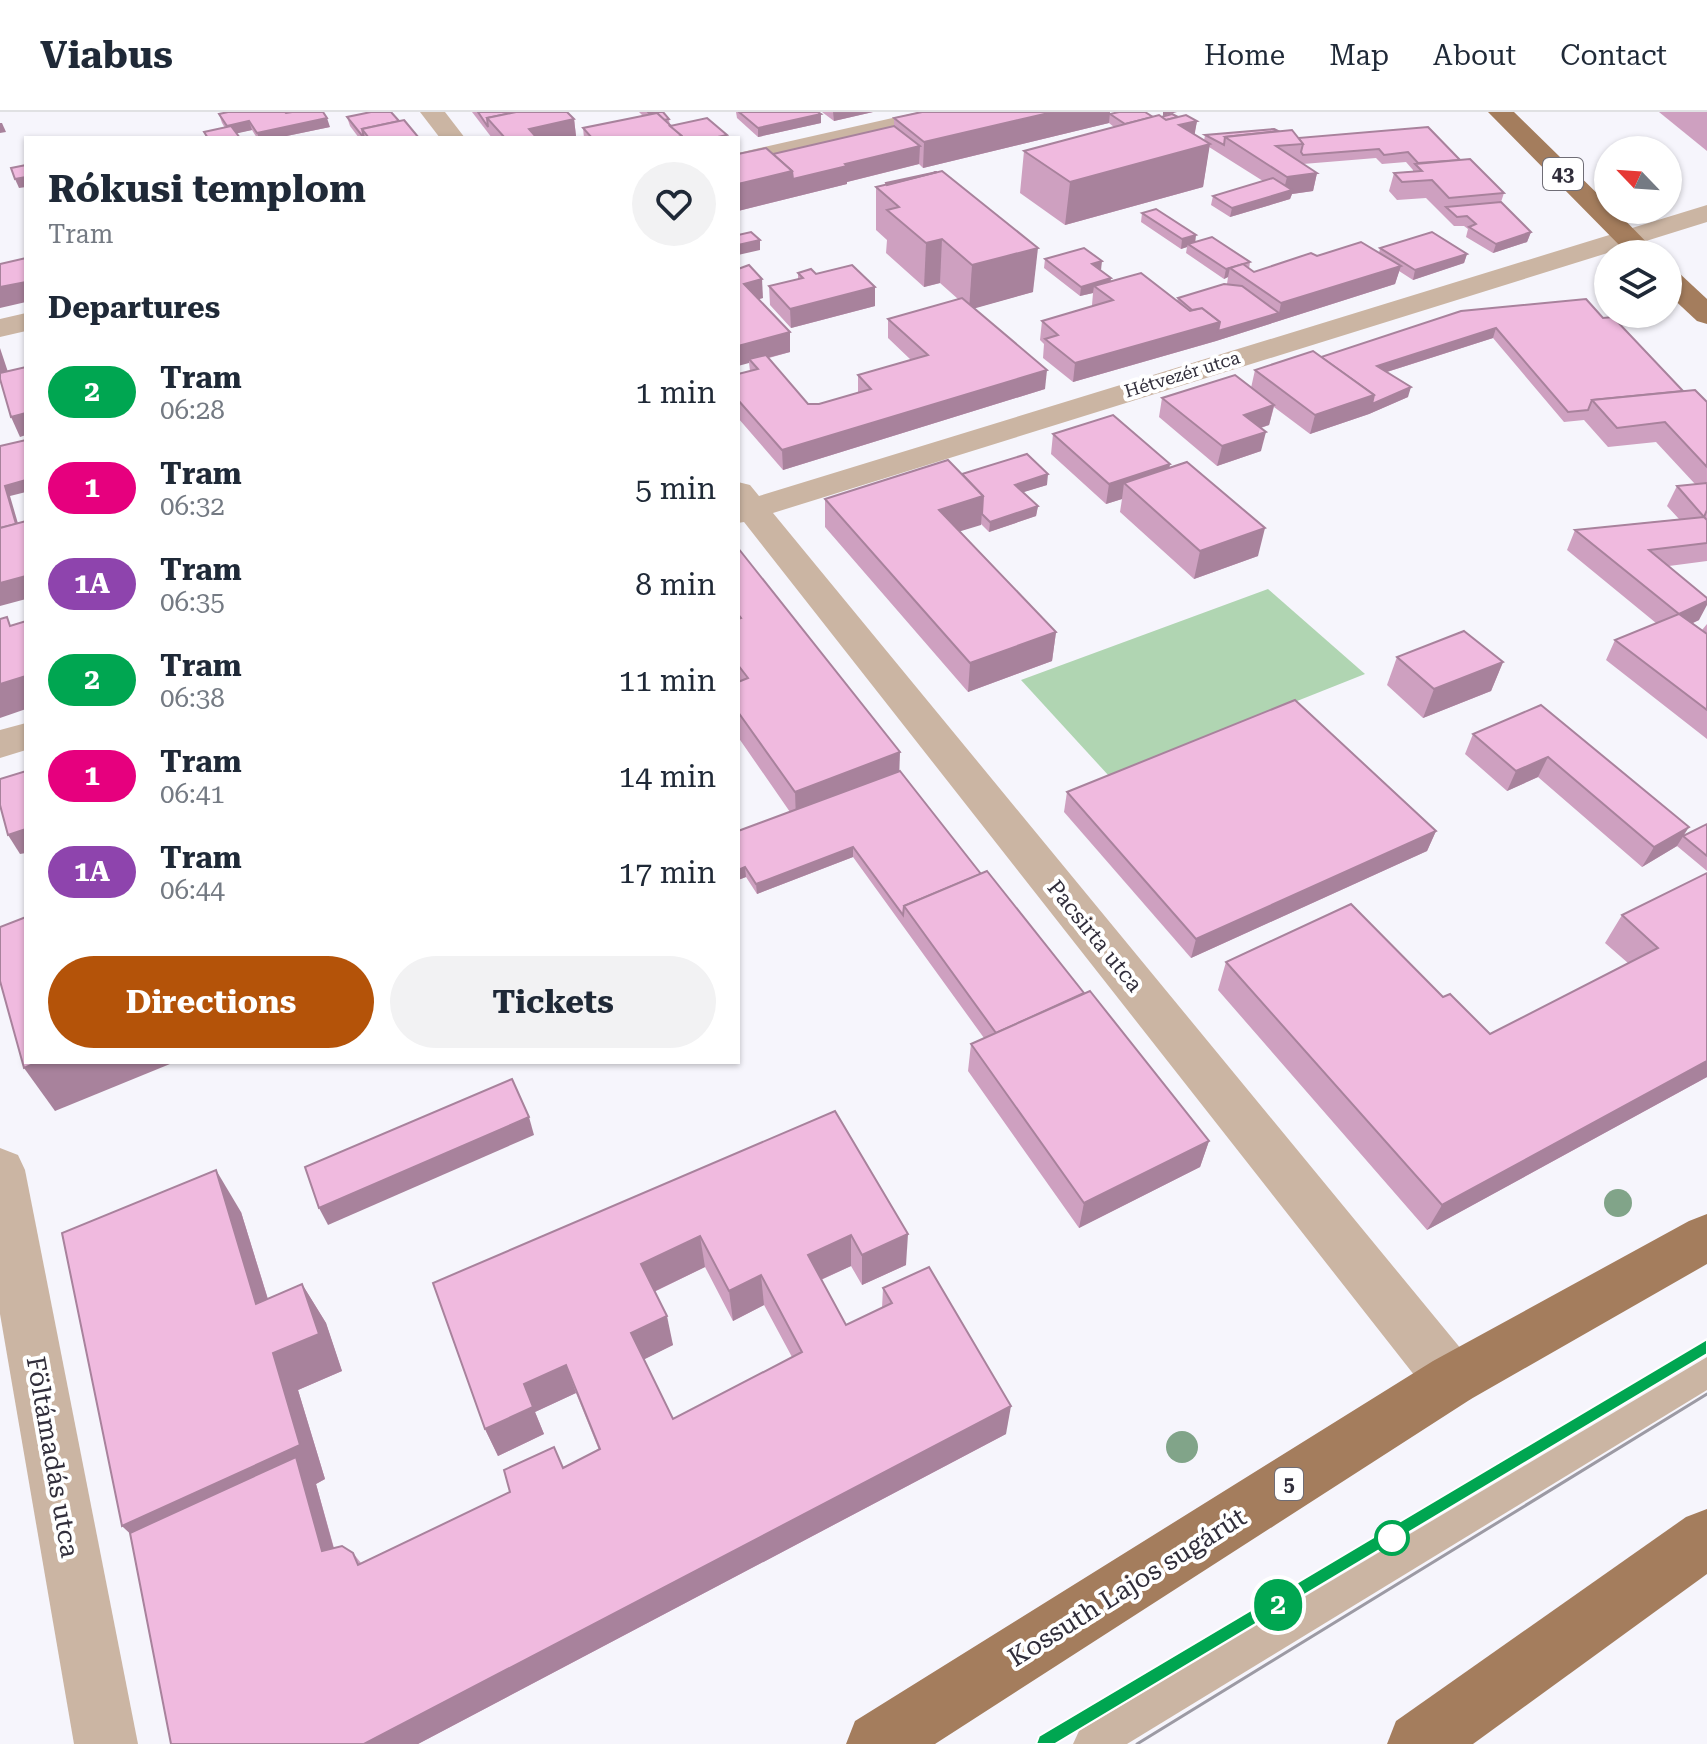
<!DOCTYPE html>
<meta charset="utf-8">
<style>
:root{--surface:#fff;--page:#f2f2f3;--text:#1f2937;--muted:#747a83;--line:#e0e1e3;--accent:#b45309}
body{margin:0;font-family:"Roboto Serif",serif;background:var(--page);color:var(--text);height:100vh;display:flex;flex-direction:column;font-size:30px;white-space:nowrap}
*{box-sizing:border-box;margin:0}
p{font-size:26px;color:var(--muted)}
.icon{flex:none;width:44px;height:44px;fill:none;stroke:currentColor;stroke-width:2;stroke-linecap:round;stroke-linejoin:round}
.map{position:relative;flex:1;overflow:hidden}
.drawer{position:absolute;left:24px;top:24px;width:716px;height:928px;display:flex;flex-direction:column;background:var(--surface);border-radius:0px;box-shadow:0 2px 6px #0004}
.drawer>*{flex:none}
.badge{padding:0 16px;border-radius:26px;font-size:28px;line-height:52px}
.needle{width:52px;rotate:295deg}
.buttons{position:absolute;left:1594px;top:24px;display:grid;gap:16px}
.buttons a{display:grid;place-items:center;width:88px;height:88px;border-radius:50%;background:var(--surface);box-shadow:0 2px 6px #0004;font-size:40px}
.map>.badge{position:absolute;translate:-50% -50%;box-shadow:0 0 0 4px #fff}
h2{padding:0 24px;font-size:30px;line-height:72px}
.round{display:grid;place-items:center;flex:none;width:84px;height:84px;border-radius:42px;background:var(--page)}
.summary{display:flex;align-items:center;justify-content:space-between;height:136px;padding:0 24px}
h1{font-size:38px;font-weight:700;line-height:60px}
.cta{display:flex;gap:16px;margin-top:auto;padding:16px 24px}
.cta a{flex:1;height:92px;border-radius:48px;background:var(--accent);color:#fff;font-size:32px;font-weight:700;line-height:92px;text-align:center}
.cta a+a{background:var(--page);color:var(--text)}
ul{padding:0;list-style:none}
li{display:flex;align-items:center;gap:24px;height:96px;padding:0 24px}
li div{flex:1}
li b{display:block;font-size:30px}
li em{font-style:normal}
li .badge{min-width:88px;font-weight:700;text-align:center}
header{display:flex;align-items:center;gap:48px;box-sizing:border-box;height:112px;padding:0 40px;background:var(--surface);border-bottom:2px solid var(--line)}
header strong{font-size:38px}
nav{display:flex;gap:44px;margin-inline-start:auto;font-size:28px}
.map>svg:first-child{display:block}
</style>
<header>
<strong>Viabus</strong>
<nav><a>Home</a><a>Map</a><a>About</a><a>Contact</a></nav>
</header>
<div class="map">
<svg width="1707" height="1632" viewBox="0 0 1707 1632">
<rect width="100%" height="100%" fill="#f6f5fc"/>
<path fill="#b0d5b2" d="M1268 477 1365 562 1109 664 1021 568Z"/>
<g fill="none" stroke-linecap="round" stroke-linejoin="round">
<path fill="#cbb5a3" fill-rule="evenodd" d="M1707 1245V1278L1127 1632H1073L1079 1619Z"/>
<g fill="#cbb5a3" fill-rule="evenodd">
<path d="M420 0H445L465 26H440Z"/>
<path d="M919 0H963L960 5 738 57V41Z"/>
<path d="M1707 93V110L773 401 1471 1249 1479 1268 1471 1287 1452 1294 1433 1287 744 410 738 411V370L750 373 759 384Z"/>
<path d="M26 201V219L0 225V207Z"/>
<path d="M26 611V638L0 646V618Z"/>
<path d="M0 1036 18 1043 25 1058 138 1632H74L0 1202Z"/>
</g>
<g fill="#a47d5d" fill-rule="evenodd">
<path d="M1488 0H1514L1608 92V98H1615L1658 142H1628Z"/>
<path d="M1668 158 1678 160 1707 187V212L1697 209 1668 182Z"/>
<path d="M1707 1102V1152L1471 1287 935 1632H846L855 1609 1433 1249 1689 1109Z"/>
<path d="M1707 1397V1462L1473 1632H1387L1396 1609 1686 1405Z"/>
</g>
<g stroke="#9c9aa4" stroke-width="3">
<path d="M1047 1632 1707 1236"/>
<path d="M1137 1632 1707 1282"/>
</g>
</g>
<g fill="#81a489">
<circle cx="1618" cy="1091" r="14"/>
<circle cx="1182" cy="1335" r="16"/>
</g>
<g fill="#cea0c0" fill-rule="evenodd">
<path d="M472 0H567L574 7 576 24 570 26H492Z"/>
<path d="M639 0H663L669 7 670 14 727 26H584L583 16 643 4Z"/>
<path d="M736 0H818L821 2V11L758 25 737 6Z"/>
<path d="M822 0H873L834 9Z"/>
<path d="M1659 0H1707V39Z"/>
<path d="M286 1 330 15 277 26H257L252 18 236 21 240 26H206L204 20 225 16 222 11 219 2Z"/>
<path d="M1110 2 1178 5 1197 9 1194 23 1204 29 1205 23 1278 19 1298 26 1460 48 1504 81 1501 90 1531 120 1527 130 1493 141 1466 125 1468 117 1464 114H1454L1426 86 1397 88 1389 79 1394 61 1413 59V58L1406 50 1382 52 1376 46 1303 52 1317 61 1313 79 1292 82 1290 87 1230 105 1211 93 1213 84 1263 69 1209 35 1203 75 1065 113 1020 81 1024 39 1114 15 1109 11 923 56 919 52 847 70V72L738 99 773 42 894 14V6Z"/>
<path d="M347 5 399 9 419 26H359L350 14Z"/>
<path d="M886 71 1033 180 974 196 1045 277 783 358 738 306V262L750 259 738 157 763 186 758 187 790 220V240L769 246 808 292H819L858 281V263L911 248 888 226V207L958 187 940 171 924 175 886 141 887 128 876 118V75L886 73Z"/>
<path d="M1142 101 1195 129 1250 150 1249 157 1254 160 1317 144 1379 141 1380 136 1467 142 1464 151 1413 168 1399 159 1395 172 1216 229 1073 270 1043 246 1044 232 1040 228 1042 209 1093 194 1092 193 1093 181 1080 184 1044 156 1045 147 1101 159 1111 169 1177 189 1178 186 1227 172 1228 165 1224 167 1186 141 1187 135 1181 137 1141 110Z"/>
<path d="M798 161 816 162 875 194 791 216 770 193 769 174 798 167Z"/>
<path d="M1461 199 1603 206 1683 279 1707 290V449L1669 454 1699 508 1693 511 1702 518 1707 512V627L1606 548 1615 528 1656 511 1567 438 1575 418 1679 407 1667 394 1677 374 1695 372 1656 330 1608 335 1584 308 1564 310 1493 226 1387 260 1408 285 1369 302 1310 322 1274 295 1269 313 1261 316V339L1217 354 1159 305 1162 286 1251 276 1255 258 1321 245Z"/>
<path d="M1053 322 1169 356 1258 444 1194 467 1120 400 1122 387 1106 392 1051 342Z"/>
<path d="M962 362 1047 373 1023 380 1038 394 1036 404 989 420 981 412 960 419 1056 520 1052 549 968 580 825 415V387Z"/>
<path d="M738 436 900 659 981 762 1084 881 1209 1029 1200 1055 1079 1116 968 959 971 932 984 926 853 745 757 782 746 765 738 768V719L790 700 738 625Z"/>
<path d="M1397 545 1503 550 1491 579 1423 606 1387 573Z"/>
<path d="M1541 593 1683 724 1707 712V759L1677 734 1642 755 1538 665 1507 679 1465 642 1473 622Z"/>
<path d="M1067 680 1436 719 1427 739 1191 846 1064 700Z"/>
<path d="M1707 761V965L1427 1118 1218 878 1226 850 1443 885 1490 922 1628 851 1605 831 1622 803Z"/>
<path d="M835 999 906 1153 862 1173 851 1154 821 1168 846 1213 882 1196 883 1176 1006 1322 418 1632 130 1421 122 1414 241 1100 268 1187 302 1172 326 1211 342 1259 298 1278 325 1367 316 1372 334 1436 353 1441 361 1451 599 1338 576 1281 535 1300 544 1322 498 1344 485 1317ZM705 1155 733 1209 764 1193 792 1245 673 1307 644 1247 673 1233 654 1180Z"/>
</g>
<g fill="#a8829c">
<path d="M833 0H873L834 9Z"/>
<path d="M1053 0H1110L1109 11 923 56 924 30Z"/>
<path d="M1163 0H1177L1163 4Z"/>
<path d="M821 2V11L758 25V16Z"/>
<path d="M327 6 330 15 277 26H259L257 21Z"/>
<path d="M574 7 576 24 570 26H530L529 17Z"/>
<path d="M249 9 252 18 230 23 227 14Z"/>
<path d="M1197 9 1192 37 1210 32 1203 75 1065 113 1070 70 1143 23Z"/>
<path d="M0 11H2L6 20 0 21Z"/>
<path d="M920 34 919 52 847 70V72L738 99V72L792 59 845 52Z"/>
<path d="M1317 61 1313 79 1292 82 1290 87 1230 105 1232 96 1283 81 1287 65Z"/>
<path d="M26 65V75L19 76 15 67Z"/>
<path d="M1531 120 1527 130 1493 141 1496 132Z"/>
<path d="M1196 123 1195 133 1188 132 1187 135 1181 137 1182 127Z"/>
<path d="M942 127 940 171 924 175 926 131Z"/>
<path d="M760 128V138L738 143V133Z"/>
<path d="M1038 136 1033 180 969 198 972 153Z"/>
<path d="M1467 142 1464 151 1413 168 1415 158Z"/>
<path d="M1102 149 1101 158 1092 152Z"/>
<path d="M1401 154 1395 172 1216 229 1073 270 1075 251 1220 210 1279 201 1281 191Z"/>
<path d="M1230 156 1228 165 1224 167 1226 157Z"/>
<path d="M1111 166 1110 176 1094 174 1093 181 1080 184 1081 175Z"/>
<path d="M762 167 763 186 745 191 744 172Z"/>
<path d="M26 170V190L0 196V175Z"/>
<path d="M875 175V194L791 216 790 197Z"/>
<path d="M1496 216 1493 226 1374 264 1377 254Z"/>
<path d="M790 220V240L752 250 749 247V251L738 254V234Z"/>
<path d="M0 236 9 263 0 265Z"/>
<path d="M1047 258 1045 277 783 358 782 338Z"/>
<path d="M1411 275 1408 285 1369 302 1310 322 1315 303 1374 283Z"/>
<path d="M1274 293 1269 313 1240 322 1244 303Z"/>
<path d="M26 301V323L20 325 11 305Z"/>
<path d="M1266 320 1261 339 1217 354 1222 334Z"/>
<path d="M1170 352 1167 372 1124 371 1122 387 1106 392 1109 372Z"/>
<path d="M1048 362 1047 373 1014 383 1015 373Z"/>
<path d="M26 368V380L10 384 24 432 0 438 5 374Z"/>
<path d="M983 384 981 413 938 426 939 398Z"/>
<path d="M1038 394 1036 404 989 420 990 410Z"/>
<path d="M1265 416 1258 444 1194 467 1200 439Z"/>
<path d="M26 464V487L0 494V471Z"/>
<path d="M1707 489V493L1699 508 1669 522 1679 502Z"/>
<path d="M1056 520 1052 549 968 580 970 551Z"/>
<path d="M1503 550 1491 579 1423 606 1434 577Z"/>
<path d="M26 564V597L0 606V572Z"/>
<path d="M900 640 899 669 796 708 795 680Z"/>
<path d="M1548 645 1538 665 1507 679 1516 659Z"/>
<path d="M1689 715 1677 734 1642 755 1654 735Z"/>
<path d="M26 717V741L20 742 8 723Z"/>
<path d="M1436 719 1427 739 1191 846 1196 827Z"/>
<path d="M853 735V745L757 782 756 772Z"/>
<path d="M745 755 746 765 738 768V758Z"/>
<path d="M1707 949V965L1427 1118 1442 1093Z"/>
<path d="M38 950H170V952L55 999 24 956Z"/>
<path d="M529 1005 534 1023 328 1113 319 1096Z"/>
<path d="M1209 1029 1200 1055 1079 1116 1084 1091Z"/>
<path d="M216 1058 241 1100 281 1230 256 1192Z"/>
<path d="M908 1122 906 1153 862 1173V1143Z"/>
<path d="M851 1123V1154L809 1173 808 1143Z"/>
<path d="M700 1124 705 1155 647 1183 641 1152Z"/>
<path d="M761 1163 764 1193 733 1209 729 1179Z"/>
<path d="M302 1172 326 1211 342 1259 298 1278 325 1367 316 1372 341 1463 156 1446 122 1414 273 1241Z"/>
<path d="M667 1204 673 1233 639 1250 631 1221Z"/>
<path d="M566 1253 576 1281 535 1300 544 1322 498 1344 485 1317 524 1272Z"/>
<path d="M1011 1294 1006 1322 418 1632H364Z"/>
</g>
<g fill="#f0badf" stroke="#a8829c" stroke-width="2" fill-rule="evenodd">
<path d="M228 0H285L286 1 292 0H323L327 6 257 21 249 9 227 14 219 2Z"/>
<path d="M371 0H391L399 9 362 17 364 26 347 5Z"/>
<path d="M478 0H516L487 6 488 15Z"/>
<path d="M516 0H567L574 7 529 17 537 26H505L487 6Z"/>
<path d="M648 0H663L669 7 664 8 657 1 650 2Z"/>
<path d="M739 0H818L821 2 758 16Z"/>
<path d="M922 0H1053L924 30 894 6Z"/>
<path d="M1119 0H1145L1153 5 1125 12 1110 2Z"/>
<path d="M657 1 682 24 674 26H592L583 16Z"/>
<path d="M1172 2 1178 5 1166 8 1161 5Z"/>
<path d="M1159 3 1166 8 1186 3 1197 9 1179 13 1210 32 1070 70 1024 39Z"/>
<path d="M707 6 727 23 713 26H682V24L670 14Z"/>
<path d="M404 8 419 26H369L362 17Z"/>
<path d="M231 14 240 26H208L204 20Z"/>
<path d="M894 14 920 34 845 52 847 54 793 67 792 59 773 42Z"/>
<path d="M1428 15 1460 48 1418 51 1408 40 1384 43 1379 37 1303 43 1301 40 1303 32 1298 26Z"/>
<path d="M1274 17 1278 19 1225 25 1224 33 1205 23Z"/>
<path d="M1292 18 1303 32 1276 34 1317 61 1287 65 1225 25Z"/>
<path d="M766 36 792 59 738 72V42Z"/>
<path d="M1470 47 1504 81 1449 86 1432 68 1402 70 1394 61 1422 59 1415 52Z"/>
<path d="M26 53V65L15 67 11 56Z"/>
<path d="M942 59 1038 136 972 153 942 127 926 131 887 98 899 95 876 75Z"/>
<path d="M937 60 887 73 886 71Z"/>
<path d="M1273 66 1292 78 1232 96 1213 84Z"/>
<path d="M1501 90 1531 120 1496 132 1469 115 1476 112 1467 104 1457 105 1446 95Z"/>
<path d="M1156 97 1196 123 1182 127 1142 101Z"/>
<path d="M751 120 760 128 738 133V123Z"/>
<path d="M1432 120 1467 142 1415 158 1380 136Z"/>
<path d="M1212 125 1250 150 1226 157 1188 132Z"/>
<path d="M1361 130 1401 154 1281 191 1230 156 1243 152 1254 160 1311 141 1317 144Z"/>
<path d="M1084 136 1102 149 1092 152 1111 166 1081 175 1045 147Z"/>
<path d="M26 146V170L0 175V152Z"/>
<path d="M749 153 762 167 744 172 790 220 738 234V157Z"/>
<path d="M852 153 875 175 790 197 769 174 803 166 798 161 811 157 816 162Z"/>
<path d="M1141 161 1190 199 1202 196 1220 210 1075 251 1045 227 1058 223 1042 209 1113 188 1094 174Z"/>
<path d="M1224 172 1242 174 1279 201 1218 219 1220 210 1202 196 1192 198 1178 186Z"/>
<path d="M962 186 1047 258 782 338 738 288V262L758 257 749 247 766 243 808 292H819L871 277 858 263 928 243 888 207Z"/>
<path d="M1586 187 1603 206 1613 205 1683 279 1592 288 1588 298 1568 300 1496 216 1377 254 1411 275 1372 292 1374 283 1321 245 1461 199Z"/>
<path d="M1313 239 1374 283 1315 303 1255 258Z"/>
<path d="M26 255V301L11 305 0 267V261Z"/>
<path d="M1235 263 1274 293 1244 303 1266 320 1222 334 1162 286Z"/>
<path d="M1695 278 1707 290V355L1665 310 1617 316 1592 288Z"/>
<path d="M1113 303 1170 352 1109 372 1053 322Z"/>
<path d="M26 328V368L5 374 16 412 0 416V334Z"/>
<path d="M1027 342 1048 362 1015 373 1038 394 990 410 982 402 983 384 962 362Z"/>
<path d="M948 348 983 384 939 398 1056 520 970 551 825 387Z"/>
<path d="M1187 350 1265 416 1200 439 1124 371Z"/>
<path d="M1707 371V398L1704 405 1677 374Z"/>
<path d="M1704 405 1707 408V431L1649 438 1707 486V489L1679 502 1707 522V598L1615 528 1679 502 1575 418Z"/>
<path d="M26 409V464L0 471V416Z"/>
<path d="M738 436 900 640 795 680 738 600V570L748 566 738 553V507L741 506 738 502Z"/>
<path d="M7 505 10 514 26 509V564L0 572V507Z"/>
<path d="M1464 519 1503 550 1434 577 1397 545Z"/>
<path d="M1295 588 1436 719 1196 827 1067 680Z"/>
<path d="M1541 593 1689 715 1654 735 1548 645 1516 659 1473 622Z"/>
<path d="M26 659V717L8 723 0 693V667Z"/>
<path d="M900 659 981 762 904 794 903 803 853 735 756 772 745 755 738 758V719Z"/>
<path d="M1707 712V744L1683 724Z"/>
<path d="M987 759 1084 881 996 921 904 794Z"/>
<path d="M1707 761V949L1442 1093 1226 850 1351 792 1443 885 1450 882 1490 922 1658 836 1622 803Z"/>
<path d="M26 805V950H38L24 956 0 869V815Z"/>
<path d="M1090 879 1209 1029 1084 1091 971 932Z"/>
<path d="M512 967 529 1005 319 1096 305 1055Z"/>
<path d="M835 999 908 1122 862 1143 851 1123 808 1143 846 1213 892 1191 883 1176 929 1155 1011 1294 364 1632H171L130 1421 296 1345 322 1439 342 1434 353 1441 358 1453 510 1380 504 1358 554 1335 563 1356 600 1337 566 1253 524 1272 533 1295 485 1317 433 1171ZM700 1124 729 1179 761 1163 802 1240 673 1307 631 1221 667 1204 641 1152Z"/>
<path d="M216 1058 256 1192 302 1172 319 1222 273 1241 300 1333 122 1414 62 1121Z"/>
</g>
<path fill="#00a651" stroke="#fff" stroke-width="2" d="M1707 1227V1242L1055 1632H1036L1039 1624Z"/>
<circle fill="#fff" stroke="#00a651" stroke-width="4" cx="1392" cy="1426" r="16"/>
<g text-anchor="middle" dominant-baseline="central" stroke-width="8" stroke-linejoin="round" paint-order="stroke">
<g font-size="18" fill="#312e3b" stroke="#fff">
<text transform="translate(1182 262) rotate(-17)">Hétvezér utca</text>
</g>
<g fill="#fff" stroke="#6f6d76" stroke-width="2">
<rect x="1543" y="46" width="40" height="32" rx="6"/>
<rect x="1275" y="1356" width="28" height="32" rx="6"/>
</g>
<g font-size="20" font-weight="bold" fill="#312e3b">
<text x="1563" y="62">43</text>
<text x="1289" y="1372">5</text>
</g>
<g font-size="22" fill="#312e3b" stroke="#fff">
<text transform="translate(1095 824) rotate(51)">Pacsirta utca</text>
</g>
<g font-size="26" fill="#312e3b" stroke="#fff">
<text transform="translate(53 1345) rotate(80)">Föltámadás utca</text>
<text transform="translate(1127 1475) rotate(-32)">Kossuth Lajos sugárút</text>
</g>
</g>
</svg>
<div class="buttons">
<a><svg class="needle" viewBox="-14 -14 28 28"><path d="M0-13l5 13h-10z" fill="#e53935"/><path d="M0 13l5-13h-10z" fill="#747a83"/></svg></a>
<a><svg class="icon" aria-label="layers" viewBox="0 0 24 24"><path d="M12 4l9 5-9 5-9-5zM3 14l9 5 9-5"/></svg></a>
</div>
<b class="badge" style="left:1278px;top:1493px;background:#00a651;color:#fff">2</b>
<section class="drawer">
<div class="summary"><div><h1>Rókusi templom</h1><p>Tram</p></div><a class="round"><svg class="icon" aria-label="heart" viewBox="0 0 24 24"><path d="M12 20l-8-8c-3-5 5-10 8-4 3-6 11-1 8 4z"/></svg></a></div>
<h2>Departures</h2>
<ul>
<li><span class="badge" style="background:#00a651;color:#fff">2</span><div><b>Tram</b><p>06:28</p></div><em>1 min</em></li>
<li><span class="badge" style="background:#e6007e;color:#fff">1</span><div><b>Tram</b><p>06:32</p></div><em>5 min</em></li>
<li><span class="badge" style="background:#8e44ad;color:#fff">1A</span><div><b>Tram</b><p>06:35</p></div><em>8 min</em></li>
<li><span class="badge" style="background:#00a651;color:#fff">2</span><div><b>Tram</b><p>06:38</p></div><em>11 min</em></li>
<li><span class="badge" style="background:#e6007e;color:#fff">1</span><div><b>Tram</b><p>06:41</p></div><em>14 min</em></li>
<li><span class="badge" style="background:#8e44ad;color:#fff">1A</span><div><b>Tram</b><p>06:44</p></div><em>17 min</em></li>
</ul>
<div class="cta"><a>Directions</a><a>Tickets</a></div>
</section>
</div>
